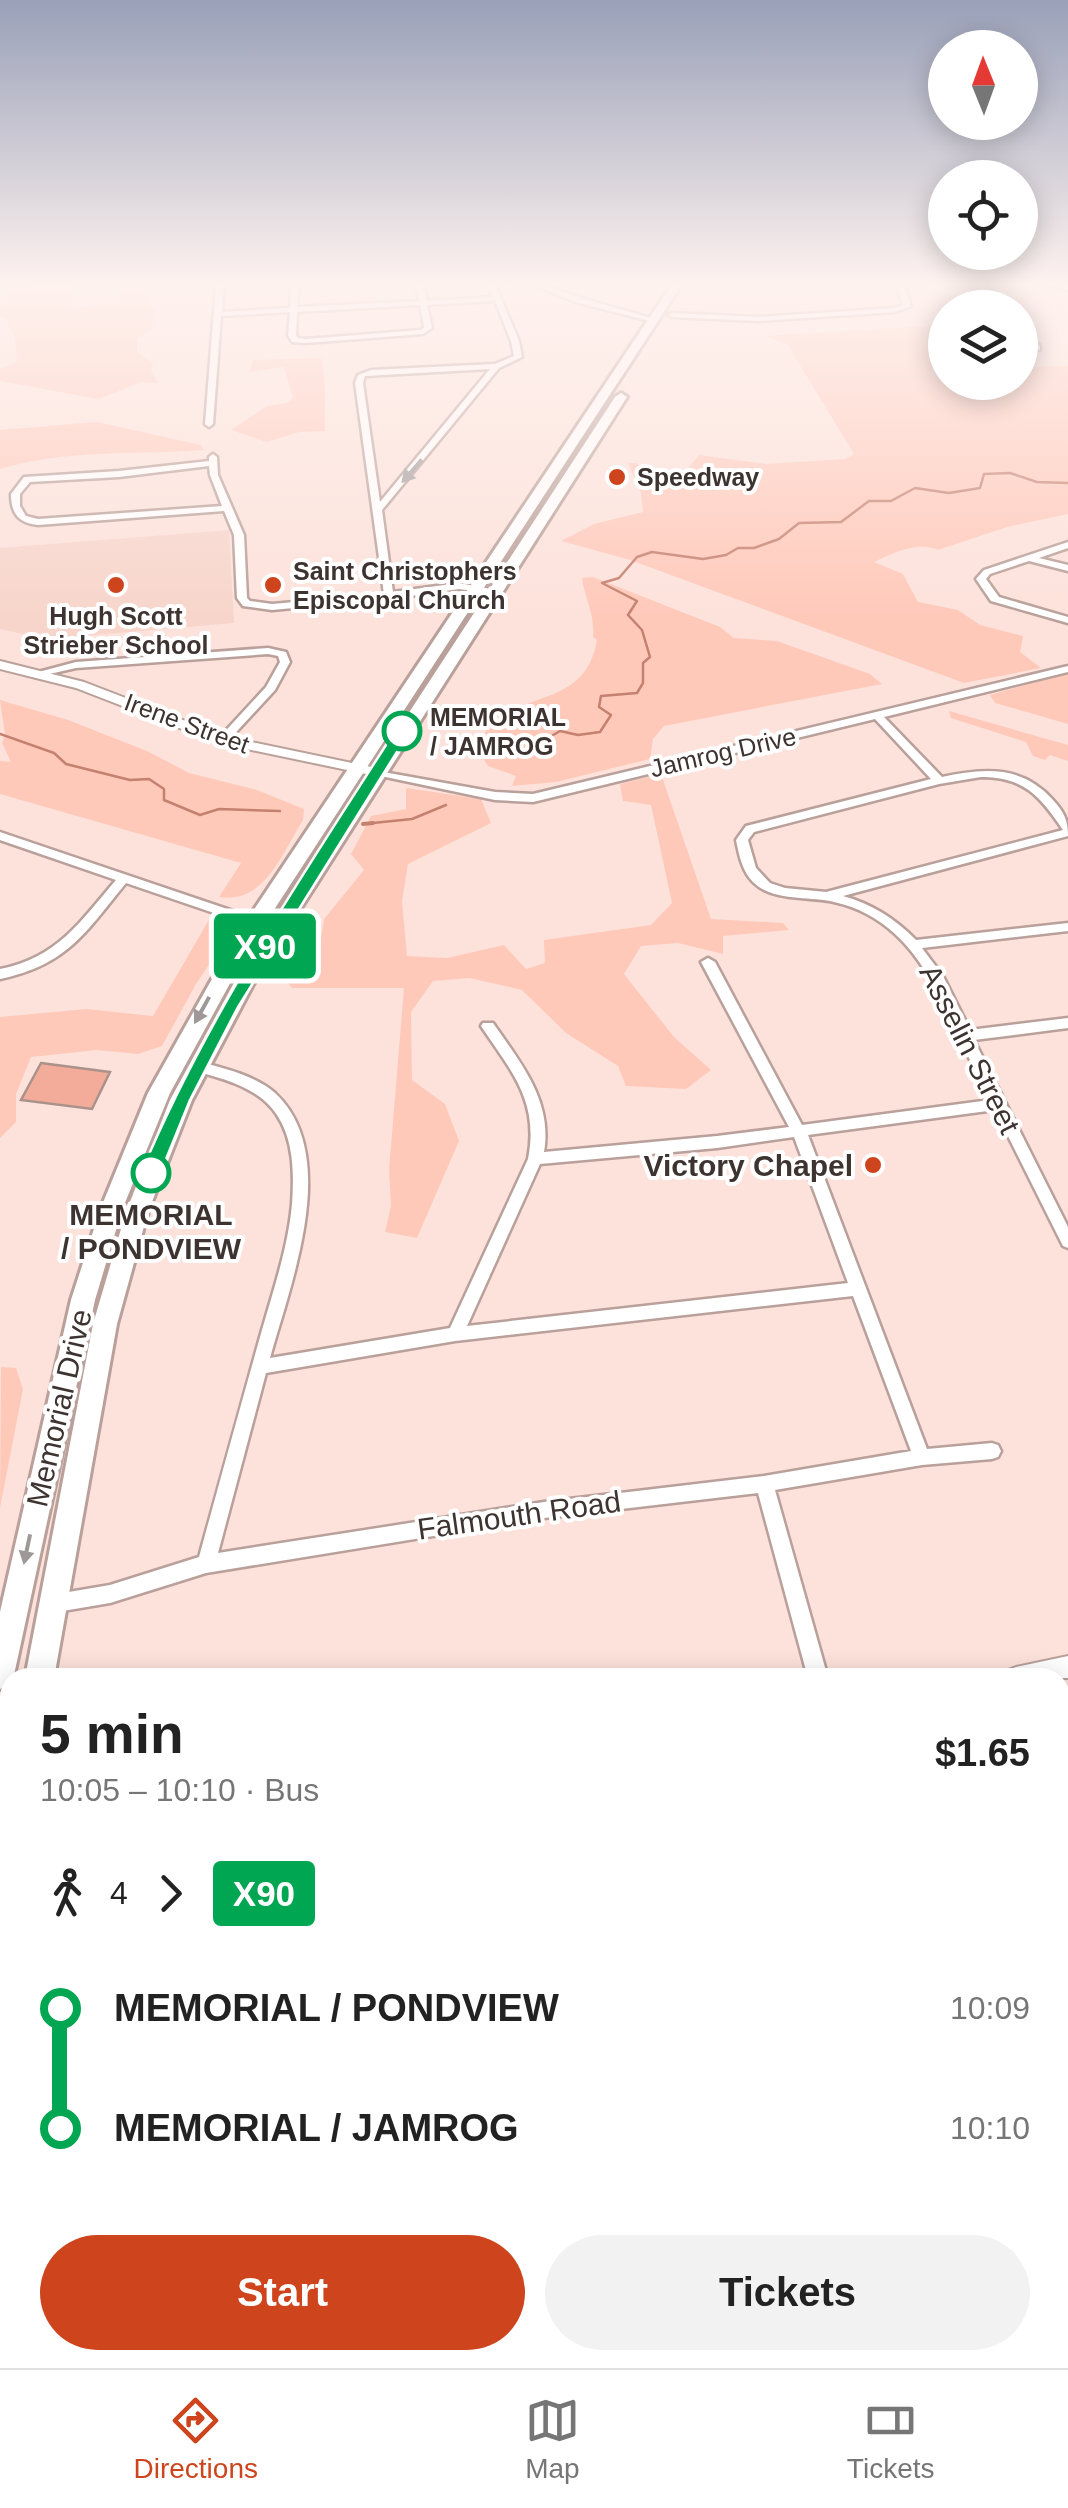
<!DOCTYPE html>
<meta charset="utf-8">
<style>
:root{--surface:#fff;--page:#f2f2f2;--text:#222;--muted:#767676;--line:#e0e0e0;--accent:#cd441d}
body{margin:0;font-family:Arial,sans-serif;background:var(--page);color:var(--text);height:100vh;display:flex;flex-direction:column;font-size:38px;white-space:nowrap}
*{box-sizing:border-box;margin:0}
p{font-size:32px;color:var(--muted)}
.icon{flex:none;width:55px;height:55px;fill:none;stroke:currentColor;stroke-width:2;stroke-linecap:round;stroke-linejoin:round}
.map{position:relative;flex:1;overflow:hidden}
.sheet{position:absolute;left:0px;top:1668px;width:1070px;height:702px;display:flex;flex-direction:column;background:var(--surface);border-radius:30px 30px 0 0;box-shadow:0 5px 25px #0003}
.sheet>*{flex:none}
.badge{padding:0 20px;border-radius:8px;font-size:35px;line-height:65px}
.needle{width:65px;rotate:359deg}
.controls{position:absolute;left:928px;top:30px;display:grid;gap:20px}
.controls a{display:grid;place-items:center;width:110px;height:110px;border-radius:50%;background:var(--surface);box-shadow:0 5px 25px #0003;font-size:50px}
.map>.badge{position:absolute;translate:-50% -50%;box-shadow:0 0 0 5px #fff}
.legs{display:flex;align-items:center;gap:15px;height:110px;padding:0 40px;font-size:32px}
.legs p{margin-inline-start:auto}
.summary{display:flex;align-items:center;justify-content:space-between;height:170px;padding:0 40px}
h1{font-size:55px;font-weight:700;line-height:75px}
.cta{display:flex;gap:20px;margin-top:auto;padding:20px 40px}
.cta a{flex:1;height:115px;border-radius:60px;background:var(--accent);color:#fff;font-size:40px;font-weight:700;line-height:115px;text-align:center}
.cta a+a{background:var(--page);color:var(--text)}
ul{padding:0 40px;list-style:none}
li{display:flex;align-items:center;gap:35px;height:120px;font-size:38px}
li i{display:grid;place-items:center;width:15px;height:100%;margin:0 12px;background:currentColor}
li i::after{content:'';width:25px;height:25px;margin:-12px;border:8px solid;border-radius:50%;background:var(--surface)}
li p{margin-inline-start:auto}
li:first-child i{background:linear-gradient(#0000 50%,currentColor 0)}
li:last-child i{background:linear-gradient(currentColor 50%,#0000 0)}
.tabs{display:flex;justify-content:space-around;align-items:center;height:140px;border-top:2px solid var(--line);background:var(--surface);font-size:28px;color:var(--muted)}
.tabs a{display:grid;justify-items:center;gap:5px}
.tabs .selected{color:var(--accent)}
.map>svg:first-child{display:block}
</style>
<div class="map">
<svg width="1068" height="2368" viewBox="0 0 1068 2368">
<rect width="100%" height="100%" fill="#fde2db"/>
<path fill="#f7d5cb" d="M229 530 234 623 45 639 0 629V548Z"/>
<g fill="#ffc9ba">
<path d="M42 284H75L71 307 119 304 121 292 151 295 150 306 156 310 152 330 137 338V352L153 363 151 371 158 383 141 382 99 399 0 381V369L17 362 15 339 6 319 0 317V305L8 302 10 291Z"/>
<path d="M945 325V382H1020V367L1068 366V514L1007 527 938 550C916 541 894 553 874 562L903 574 918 602 958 610 980 625 1023 636 1020 652 1041 668 964 683 630 560 561 541 594 524 643 512 641 493 628 463H637L662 486H673L699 455 765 464 845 459 854 454 787 344 765 336Z"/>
<path d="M321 358C327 381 324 406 325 431L299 432 267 442 231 430 267 406 287 403 293 398 284 367 249 372 253 360Z"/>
<path d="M97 422 201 445 204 450C134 455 67 449 0 469V430Z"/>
<path d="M593 577 720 627 734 638 777 641 870 674 882 684 664 726 653 739 650 759 556 782 512 786 516 776 488 766 476 748C480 742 484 733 489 727 527 689 585 707 597 640L593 637C595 614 585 600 582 578Z"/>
<path d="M1068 673V724L995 703 990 695Z"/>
<path d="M0 700 68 720 147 751 189 773 257 790 304 809 303 820C282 853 265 904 219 897L241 863 0 794V761L11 762 2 743 5 735Z"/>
<path d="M949 711 1068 745V761L1050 755 1045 760 1033 756 1026 742 951 718Z"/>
<path d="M661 774 711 919 783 923 789 930 723 936V954L678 943 641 946 624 974 674 1037 711 1070 686 1089 626 1086 618 1066 566 1033 522 990 470 978 433 981 411 1012 412 1080 445 1104 459 1141 417 1238 385 1232 391 1206 389 1170 404 988H292L278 972 296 953 320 944 324 919 364 870 351 854 371 816 406 809V788L481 799 491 823 408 864 402 901 407 956 447 958 504 945 526 969 545 963 544 940 651 925 672 903 651 805 623 801 620 784Z"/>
<path d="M210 918 235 926 196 984 162 1046 138 1054 97 1050 31 1057 16 1094V1122L0 1138V1017L86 1009 153 1016Z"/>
<path d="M1 1367 16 1368 23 1389 0 1508Z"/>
<path d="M1068 1727V1973L1060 1974V1728Z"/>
</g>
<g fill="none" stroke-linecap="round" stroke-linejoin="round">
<g stroke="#c4816f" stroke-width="2.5">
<path d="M0 734 54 753 66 764 130 780 149 779 164 789V800L200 815 219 809 280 811"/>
<path d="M491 752 519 754 551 748 548 738 560 731 578 735 600 732 611 715 599 707 601 696 637 693 643 683V663L650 657 642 630 628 615 637 601 602 583 619 578 637 557 652 552 703 559 726 555 738 548H754L779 539 799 523 841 522 869 501H891L915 488 949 493 980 488 984 474 1010 473 1037 482 1068 483"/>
<path d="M363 824 412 819 446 805"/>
</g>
<path stroke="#c4816f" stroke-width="4" d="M363 824 373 823"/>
</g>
<path fill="#f2ac99" stroke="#aa928b" stroke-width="2.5" d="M41 1063 110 1072 92 1109 21 1100Z"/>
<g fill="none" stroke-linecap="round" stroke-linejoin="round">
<g stroke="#b9a09a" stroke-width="5">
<g id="minor">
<path d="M216 284H224L222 312 290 308 291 284H299L297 307 419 301 416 284H424L427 301 493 297 487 284H495L519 341 522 357 499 368 382 510 393 592 459 583 496 590V594L459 589 389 599 272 610 243 606 237 598 234 535 224 511 38 525C18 523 11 513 11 494L24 477 119 471 209 461V457L213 454 217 457 218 475 244 535 247 598 250 601 272 604 384 594 355 383 358 375 371 370 495 364 514 356 511 341 495 301 427 305 432 328 423 334 306 343 292 342 288 335 290 312 221 316 213 424 209 427 205 424ZM420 305 424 327 421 330 306 339 298 338 296 335 297 312ZM490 369 380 502 363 383 365 376ZM209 466 210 475 222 506 38 519 26 516 20 506V494L30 482 119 477Z"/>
<path d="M531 284H541L581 298 658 320 654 322 575 302Z"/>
<path d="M896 284H904L911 306 895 312 758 321 672 317 668 315 672 313 758 317 894 308 903 305Z"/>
<path d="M979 284H986L1005 308H998Z"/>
<path d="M1020 327 1040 346V350H1034L1020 334Z"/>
<path d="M1068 542V548L1039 558 1068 565V571L1029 561 990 574 986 579 999 597 1068 617V623L991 601 976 579 984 570Z"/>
<path d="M268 648 286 652 290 662 275 690 227 742 223 743 217 740 219 738 266 687 280 662 278 656 268 654 76 668 36 677 31 674 76 662Z"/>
<path d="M1068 666V672L884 717 942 777C984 768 1022 765 1053 800 1064 812 1068 820 1068 836L843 896C872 904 894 918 916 940L1068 923V931L922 948 943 976 970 1030 1068 1018V1028L974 1040 1068 1227V1248L1063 1246 995 1110 808 1135 927 1449 992 1443 998 1445 1001 1451 998 1457 992 1459 922 1465 775 1490 828 1678H808L758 1493 544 1518 206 1573 110 1603 51 1613 44 1610 42 1604 44 1598 51 1595 110 1585 199 1557C219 1484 239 1411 260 1337 272 1294 288 1249 292 1204 294 1175 294 1140 277 1115 259 1087 223 1079 192 1070L190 1066 192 1062 197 1061C223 1068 254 1075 275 1093 342 1155 290 1285 270 1358L450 1328 528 1159C539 1103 513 1073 483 1029L481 1026 483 1023H493C520 1062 553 1101 544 1152L717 1136 789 1127 701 962 708 958 715 962 802 1125 990 1100C980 1079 969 1058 959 1038 941 1001 926 962 895 934 878 918 857 907 834 902 809 896 773 902 753 882 742 871 739 855 736 840L746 826 931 779 875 719 533 802 495 800 376 775 372 774V770L495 792 533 794ZM981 777C1024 777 1040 796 1063 830L826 892 785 888 770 883 756 868 748 840 754 832 939 784ZM794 1137 848 1283 467 1326 540 1164 717 1148ZM853 1296 911 1451 764 1476 544 1502 218 1553 266 1373 455 1341Z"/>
<path d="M0 832 260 920 262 923 260 926H252L126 883C85 933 67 965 0 979V969C57 958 80 922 116 880L0 840Z"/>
<path d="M445 2360H471L472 2368H446Z"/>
<path d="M723 2360H749L750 2368H724Z"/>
<path d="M1013 2360H1039L1041 2368H1015Z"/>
</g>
</g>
<g stroke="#b9a09a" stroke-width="4">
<g id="tertiary">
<path d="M0 661 84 682 227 737 376 768 383 772 376 776 218 743 76 688 0 669Z"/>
<path d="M1068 1656V1678H1005L1008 1670 1016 1667Z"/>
</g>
</g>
<g stroke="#b9a09a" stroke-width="5">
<path id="secondary" d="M1043 284H1068V290Z"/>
</g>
<g stroke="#b9a09a" stroke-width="6">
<g id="primary">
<path d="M672 284H682L251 945 170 1093 122 1210 95 1300 14 1675 10 1678V1685L0 1689V1612L71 1300 100 1210 148 1093 235 938Z"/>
<path d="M621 393 627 397 257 977 192 1100 148 1212 117 1324 54 1678H25L93 1324 126 1212 170 1100 241 970 615 397Z"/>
<path d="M10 1825V1900L0 1904V1830Z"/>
</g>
</g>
<use href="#minor" fill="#fff" fill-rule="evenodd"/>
<use href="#tertiary" fill="#fff" fill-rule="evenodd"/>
<use href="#secondary" fill="#fff" fill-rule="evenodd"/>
<use href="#primary" fill="#fff" fill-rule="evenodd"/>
</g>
<defs><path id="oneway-solid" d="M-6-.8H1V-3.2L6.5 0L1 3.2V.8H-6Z" transform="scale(2.5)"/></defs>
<g fill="#9e9998">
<use href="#oneway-solid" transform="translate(412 471) rotate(131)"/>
<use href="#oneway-solid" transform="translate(202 1010) rotate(119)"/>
<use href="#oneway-solid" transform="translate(27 1549) rotate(102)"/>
</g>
<linearGradient id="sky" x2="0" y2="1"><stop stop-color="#99a0b8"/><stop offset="0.46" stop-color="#fef2ef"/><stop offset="1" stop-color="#fef2ef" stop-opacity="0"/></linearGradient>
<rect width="1068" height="616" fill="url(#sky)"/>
<path fill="#00a651" stroke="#fff" stroke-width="2.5" d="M402 727 410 731 238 1007 190 1100 158 1179H144L141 1173C207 1015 303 875 395 731Z"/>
<g fill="#cd441d" stroke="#fff" stroke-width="4">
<circle cx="617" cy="477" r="10"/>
<circle cx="116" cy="585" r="10"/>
<circle cx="273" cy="585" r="10"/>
<circle cx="873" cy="1165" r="10"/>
</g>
<g fill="#fff" stroke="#00a651" stroke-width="5">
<circle cx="402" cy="731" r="18"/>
<circle cx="151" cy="1173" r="18"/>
</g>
<g text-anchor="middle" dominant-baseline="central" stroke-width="8" stroke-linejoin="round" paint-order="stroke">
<g font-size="25" font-weight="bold" fill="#3d3330" stroke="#fff" text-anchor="start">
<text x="637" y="477">Speedway</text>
<text x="293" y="571">Saint Christophers<tspan x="293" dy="29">Episcopal Church</tspan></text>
<text x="116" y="616" text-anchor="middle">Hugh Scott<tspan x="116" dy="29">Strieber School</tspan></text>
</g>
<g font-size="25" font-weight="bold" fill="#3d3330" stroke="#fff" text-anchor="start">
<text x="430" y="717">MEMORIAL<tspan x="430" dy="29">/ JAMROG</tspan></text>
</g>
<g font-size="25" fill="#3d3330" stroke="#fff">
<text transform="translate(187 723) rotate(20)">Irene Street</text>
<text transform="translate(723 752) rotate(-13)">Jamrog Drive</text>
</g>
<g font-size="30" fill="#3d3330" stroke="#fff">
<text transform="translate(970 1049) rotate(63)">Asselin Street</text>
<text transform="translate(59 1408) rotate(-77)">Memorial Drive</text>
<text transform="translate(519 1515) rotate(-8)">Falmouth Road</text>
</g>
<g font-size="30" font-weight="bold" fill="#3d3330" stroke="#fff" text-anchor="end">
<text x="853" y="1165">Victory Chapel</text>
</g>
<g font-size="30" font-weight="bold" fill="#3d3330" stroke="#fff">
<text x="151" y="1214">MEMORIAL<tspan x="151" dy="34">/ PONDVIEW</tspan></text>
</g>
</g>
</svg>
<div class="controls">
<a><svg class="needle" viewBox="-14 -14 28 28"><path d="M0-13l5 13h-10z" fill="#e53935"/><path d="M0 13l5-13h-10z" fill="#767676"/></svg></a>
<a><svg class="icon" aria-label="locate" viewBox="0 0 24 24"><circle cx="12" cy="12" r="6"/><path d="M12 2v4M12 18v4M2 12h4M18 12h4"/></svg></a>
<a><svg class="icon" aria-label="layers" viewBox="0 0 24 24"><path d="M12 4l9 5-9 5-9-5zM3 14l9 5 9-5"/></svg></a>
</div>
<b class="badge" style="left:265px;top:946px;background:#00a651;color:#fff">X90</b>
<section class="sheet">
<div class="summary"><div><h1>5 min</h1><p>10:05 – 10:10 · Bus</p></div><b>$1.65</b></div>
<div class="legs"><svg class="icon" aria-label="walk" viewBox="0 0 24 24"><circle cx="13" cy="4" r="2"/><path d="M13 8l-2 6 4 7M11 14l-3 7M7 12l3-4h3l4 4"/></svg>4<svg class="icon" aria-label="forward" viewBox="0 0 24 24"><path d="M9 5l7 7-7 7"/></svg><b class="badge" style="background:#00a651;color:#fff">X90</b></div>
<ul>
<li><i style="color:#00a651"></i><b>MEMORIAL / PONDVIEW</b><p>10:09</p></li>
<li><i style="color:#00a651"></i><b>MEMORIAL / JAMROG</b><p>10:10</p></li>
</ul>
<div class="cta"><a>Start</a><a>Tickets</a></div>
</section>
</div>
<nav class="tabs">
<a class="selected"><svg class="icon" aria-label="directions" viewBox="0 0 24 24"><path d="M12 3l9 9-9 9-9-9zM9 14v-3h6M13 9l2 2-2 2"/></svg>Directions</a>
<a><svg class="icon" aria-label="map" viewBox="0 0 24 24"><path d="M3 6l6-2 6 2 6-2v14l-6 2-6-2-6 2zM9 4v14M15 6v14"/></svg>Map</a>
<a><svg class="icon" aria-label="tickets" viewBox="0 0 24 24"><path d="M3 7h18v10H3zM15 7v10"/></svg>Tickets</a>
</nav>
